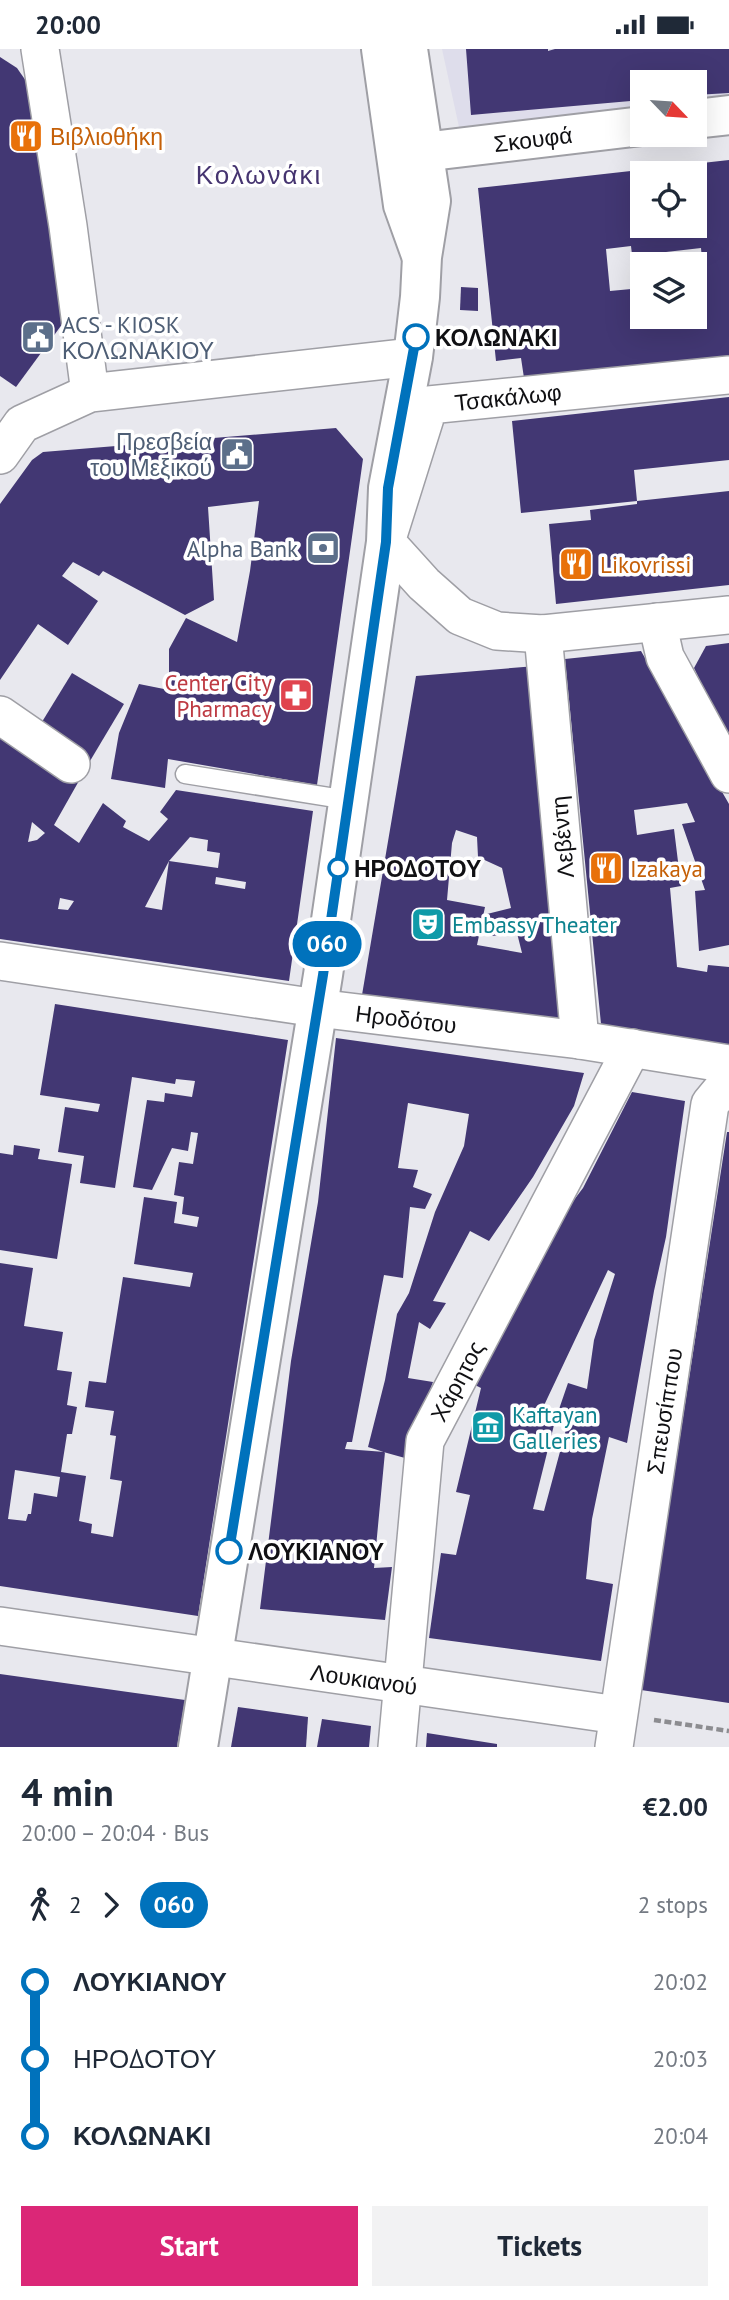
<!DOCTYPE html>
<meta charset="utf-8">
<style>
:root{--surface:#fff;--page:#f2f2f3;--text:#1f2937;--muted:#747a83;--accent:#db2777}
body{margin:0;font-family:"PT Sans",sans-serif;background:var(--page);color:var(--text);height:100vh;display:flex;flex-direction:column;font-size:26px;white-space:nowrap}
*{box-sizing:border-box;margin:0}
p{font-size:23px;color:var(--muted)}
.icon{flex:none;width:38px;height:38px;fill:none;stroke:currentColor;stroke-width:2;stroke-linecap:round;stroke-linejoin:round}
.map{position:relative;height:1698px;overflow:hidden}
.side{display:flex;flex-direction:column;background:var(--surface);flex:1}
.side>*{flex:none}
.badge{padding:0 14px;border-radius:23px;font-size:24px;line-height:46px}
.needle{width:46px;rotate:115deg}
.fabs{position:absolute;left:630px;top:21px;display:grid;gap:14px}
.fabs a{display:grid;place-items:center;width:77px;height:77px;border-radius:0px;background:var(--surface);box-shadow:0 7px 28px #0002;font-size:35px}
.map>.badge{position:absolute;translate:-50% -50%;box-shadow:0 0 0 4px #fff}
.legs{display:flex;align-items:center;gap:10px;height:77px;padding:0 21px;font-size:23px}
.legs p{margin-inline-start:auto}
.overview{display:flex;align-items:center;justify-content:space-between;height:119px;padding:0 21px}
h1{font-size:38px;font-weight:700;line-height:52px}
.button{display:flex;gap:14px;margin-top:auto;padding:14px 21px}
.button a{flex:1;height:80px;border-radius:0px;background:var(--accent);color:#fff;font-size:28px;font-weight:700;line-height:80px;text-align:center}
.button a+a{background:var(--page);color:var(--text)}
ul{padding:0 21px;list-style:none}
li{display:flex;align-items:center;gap:24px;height:77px;font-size:26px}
li i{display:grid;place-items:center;width:10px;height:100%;margin:0 9px;background:currentColor}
li i::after{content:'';width:18px;height:18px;margin:-9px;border:5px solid;border-radius:50%;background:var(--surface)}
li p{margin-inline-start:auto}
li:first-child i{background:linear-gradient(#0000 50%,currentColor 0)}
li:last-child i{background:linear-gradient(currentColor 50%,#0000 0)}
.status{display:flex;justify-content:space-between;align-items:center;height:49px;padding:0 35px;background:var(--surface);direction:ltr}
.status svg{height:19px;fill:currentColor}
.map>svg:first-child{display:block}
</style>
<div class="status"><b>20:00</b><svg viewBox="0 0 49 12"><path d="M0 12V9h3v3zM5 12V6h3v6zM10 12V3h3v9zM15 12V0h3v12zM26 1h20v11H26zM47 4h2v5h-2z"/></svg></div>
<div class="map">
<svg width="729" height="1698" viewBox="0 0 729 1698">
<rect width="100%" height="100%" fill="#e8e8ee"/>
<path fill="#deddeb" d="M442 0H729V48L695 52V33H642V57L459 78Z"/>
<g fill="#423773" fill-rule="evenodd">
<path d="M466 0H548V2L555 0H729V44L695 46V33H642V51L471 66Z"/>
<path d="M0 8 17 19 35 45 66 270 16 338 0 327Z"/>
<path d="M729 111V307L524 329 521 309 496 312 478 139ZM642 124H695V177H642ZM631 197 633 214 666 211V203L701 199 704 233 695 234V268H642V239L610 242 606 200Z"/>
<path d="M461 238 478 239V262L460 261Z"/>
<path d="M729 348V411L634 421 637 452 521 464 512 372Z"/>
<path d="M336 379 363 410 317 736 168 710 165 739 111 730 119 684 139 635 169 641V600L186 569 237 593 250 522 259 452 208 458 214 551 185 566 103 522 99 527 73 513 62 527 98 552 68 596 38 575 0 631V455L32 411 43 403Z"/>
<path d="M729 442V536L556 555 549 475 591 471 590 461 637 455V452Z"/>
<path d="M729 594V692L694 619 706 597Z"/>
<path d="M641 602 729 755V896L699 902 695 842 705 841 682 775 695 773 687 754 634 761 637 786 674 780 681 837 670 839 677 918 707 923 708 916 729 918V1004L602 985 565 610Z"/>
<path d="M536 617 563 977 362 946 416 627ZM456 781 477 788 478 808 502 819 511 859 487 865 492 887 517 884 522 904 477 896 485 858 447 851 452 794Z"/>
<path d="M72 624 124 655 90 712 37 681Z"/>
<path d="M0 681 80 730 54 776 79 794 103 754 126 772 123 778 149 792 168 770 160 763 176 741 313 762 289 932 0 890ZM32 773 45 784 37 791 28 793ZM190 788 208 791 207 802 220 804 218 819 169 812ZM169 812 162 861 145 858ZM216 828 246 833 245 840 215 835ZM60 849 74 852 68 861 58 860Z"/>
<path d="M55 955 288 991 198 1567 0 1537V1214L33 1219 24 1277 63 1283 57 1321 72 1323 67 1356 77 1358 72 1385H67L61 1423 86 1427 79 1472 92 1475 91 1484 113 1488 122 1432 110 1430 116 1387 110 1386 114 1362 85 1358 89 1332 106 1334 123 1228 190 1238 193 1224 134 1215 144 1148 177 1153 174 1174 197 1178 199 1168 182 1165 184 1148 174 1146 179 1113 193 1115 198 1084 191 1083 188 1102 172 1099 152 1141 133 1138 147 1051 164 1053 165 1044 192 1048 195 1032 176 1030 175 1035 132 1028 115 1139 80 1134 84 1107 58 1103 65 1058 98 1063 100 1055 40 1046ZM15 1421 60 1428 57 1448 34 1444 31 1465H28L26 1472 8 1470Z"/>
<path d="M336 989 584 1024 574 1057 533 1128 489 1192 470 1182 433 1252 446 1254 430 1280 419 1273 408 1329 433 1333 405 1409 387 1404 368 1398 385 1331 397 1265 409 1244 435 1163 464 1097 469 1065 408 1054 398 1119 418 1121 413 1138 432 1145 425 1160 410 1158 403 1229 384 1226 352 1393H347L345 1400 385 1403 374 1519 392 1518 385 1571 260 1560 291 1312 318 1153Z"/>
<path d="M632 1043 685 1052 666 1188 654 1242 627 1394 609 1388 592 1470 586 1530 613 1535 601 1612 429 1589 441 1504 456 1506 470 1446 456 1443 481 1339 473 1335 543 1192 583 1139ZM608 1221 615 1225 594 1291 587 1340 568 1334 556 1369 568 1373 544 1462 533 1460 554 1376 539 1367Z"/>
<path d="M727 1083H729V1654L641 1641Z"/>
<path d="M14 1096 40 1100 38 1110 72 1115 57 1210 0 1201V1104L13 1106Z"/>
<path d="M0 1625 185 1651 177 1698H0Z"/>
<path d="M238 1658 308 1668 306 1698H231Z"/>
<path d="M322 1670 371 1677 369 1698H317Z"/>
<path d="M427 1684 497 1695V1698H426Z"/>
</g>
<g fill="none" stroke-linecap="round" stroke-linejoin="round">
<g stroke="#9f9fa5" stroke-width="21">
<path id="lane" d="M185 725 348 751"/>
</g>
<g stroke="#9f9fa5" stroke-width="40">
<g id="street">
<path d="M40 0 68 177 90 344"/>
<path d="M729 326 429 356 386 493 424 535 460 567 497 582 543 585 729 566"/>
<path d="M0 406 22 375 90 344 413 308"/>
<path d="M657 573 665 608 729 725"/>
<path d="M543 585 580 991"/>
<path d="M0 666 71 715"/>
<path d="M0 912 317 959 580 991 729 1015"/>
<path d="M0 1577 618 1666"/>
<path d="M397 1698 425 1392 632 999"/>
<path d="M614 1698 710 1055 729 1032"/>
</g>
</g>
<g stroke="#9f9fa5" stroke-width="42">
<g id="secondary">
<path d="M381 0 403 156 421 206"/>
<path d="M695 70 729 66"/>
<path d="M423 103 642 77"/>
<path d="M198 1698 323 926 386 493 388 439 413 308 420 248 422 208 431 152 408 0"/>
</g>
</g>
<path stroke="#8c8c90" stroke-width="4.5" stroke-dasharray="7 3.5" stroke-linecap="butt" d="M654 1671 729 1682"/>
<use href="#lane" stroke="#fff" stroke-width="18"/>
<use href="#street" stroke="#fff" stroke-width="37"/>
<use href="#secondary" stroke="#fff" stroke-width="38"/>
</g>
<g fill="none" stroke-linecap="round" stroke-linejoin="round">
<g stroke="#fff" stroke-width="16">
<path id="line-1" d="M229 1502 323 926 386 493 388 439 416 288"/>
</g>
<use href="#line-1" stroke="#0072bc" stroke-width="10"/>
</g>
<defs>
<g id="restaurant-square" transform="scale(1.75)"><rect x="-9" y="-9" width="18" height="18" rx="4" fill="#e8710a" stroke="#fff"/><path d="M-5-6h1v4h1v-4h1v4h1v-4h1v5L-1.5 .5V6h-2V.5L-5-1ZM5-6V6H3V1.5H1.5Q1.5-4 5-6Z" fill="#fff"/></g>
<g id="civic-square" transform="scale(1.75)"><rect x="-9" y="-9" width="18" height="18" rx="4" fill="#5c6f8a" stroke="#fff"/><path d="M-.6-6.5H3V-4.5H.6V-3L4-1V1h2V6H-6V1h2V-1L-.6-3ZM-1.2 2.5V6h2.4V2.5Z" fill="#fff"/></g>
<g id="bank-square" transform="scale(1.75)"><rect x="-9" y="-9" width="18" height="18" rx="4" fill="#5c6f8a" stroke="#fff"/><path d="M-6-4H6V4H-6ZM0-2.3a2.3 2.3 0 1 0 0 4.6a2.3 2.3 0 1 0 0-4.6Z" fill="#fff"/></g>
<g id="pharmacy-square" transform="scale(1.75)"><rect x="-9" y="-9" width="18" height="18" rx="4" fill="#e0444e" stroke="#fff"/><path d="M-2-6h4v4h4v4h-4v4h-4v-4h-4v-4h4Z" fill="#fff"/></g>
<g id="theatre-square" transform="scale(1.75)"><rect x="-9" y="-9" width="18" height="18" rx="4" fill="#0f9aa8" stroke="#fff"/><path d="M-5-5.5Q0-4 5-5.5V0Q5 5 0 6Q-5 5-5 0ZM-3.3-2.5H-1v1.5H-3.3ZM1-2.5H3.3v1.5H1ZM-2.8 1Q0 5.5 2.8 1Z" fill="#fff"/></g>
<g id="museum-square" transform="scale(1.75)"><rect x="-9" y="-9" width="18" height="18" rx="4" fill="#0f9aa8" stroke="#fff"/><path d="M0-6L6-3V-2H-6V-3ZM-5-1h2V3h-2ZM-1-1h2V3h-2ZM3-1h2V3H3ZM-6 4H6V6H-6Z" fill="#fff"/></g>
</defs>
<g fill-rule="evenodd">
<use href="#restaurant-square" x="26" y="87"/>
<use href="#civic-square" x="38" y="288"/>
<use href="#civic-square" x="237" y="405"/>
<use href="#bank-square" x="323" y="499"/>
<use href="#restaurant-square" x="576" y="515"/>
<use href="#pharmacy-square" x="296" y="646"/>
<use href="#restaurant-square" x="606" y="819"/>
<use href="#theatre-square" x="428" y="875"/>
<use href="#museum-square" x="488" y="1378"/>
</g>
<g fill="#fff" stroke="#0072bc" stroke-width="3.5">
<circle cx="416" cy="288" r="12"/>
<circle cx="338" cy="819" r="9"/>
<circle cx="229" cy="1502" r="12"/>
</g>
<g text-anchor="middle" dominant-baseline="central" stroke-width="7" stroke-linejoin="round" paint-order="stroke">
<g font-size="23" fill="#c56008" stroke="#fff" text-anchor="start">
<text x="50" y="87">Βιβλιοθήκη</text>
<text x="600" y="515">Likovrissi</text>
<text x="630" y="819">Izakaya</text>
</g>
<g font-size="23" fill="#101013" stroke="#fff">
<text transform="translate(533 90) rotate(-7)">Σκουφά</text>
<text transform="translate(508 348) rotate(-6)">Τσακάλωφ</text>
<text transform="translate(562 788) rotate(-95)">Λεβέντη</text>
<text transform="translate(406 970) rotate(7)">Ηροδότου</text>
<text transform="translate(457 1332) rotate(-62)">Χάρητος</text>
<text transform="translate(664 1362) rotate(-81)">Σπευσίππου</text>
<text transform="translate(364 1630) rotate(8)">Λουκιανού</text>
</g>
<g font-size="23" fill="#4e5e75" stroke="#fff" text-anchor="end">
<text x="62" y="275" text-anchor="start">ACS - KIOSK<tspan x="62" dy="26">ΚΟΛΩΝΑΚΙΟΥ</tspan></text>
<text x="212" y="392">Πρεσβεία<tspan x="212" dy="26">του Μεξικού</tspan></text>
<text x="298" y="499">Alpha Bank</text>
</g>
<g font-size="23" font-weight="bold" fill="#101013" stroke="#fff" text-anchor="start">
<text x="435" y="288">ΚΟΛΩΝΑΚΙ</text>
<text x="354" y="819">ΗΡΟΔΟΤΟΥ</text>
<text x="248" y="1502">ΛΟΥΚΙΑΝΟΥ</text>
</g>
<g font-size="23" fill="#be3a42" stroke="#fff" text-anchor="end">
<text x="272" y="633">Center City<tspan x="272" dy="26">Pharmacy</tspan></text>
</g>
<g font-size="23" fill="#0d838f" stroke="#fff" text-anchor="start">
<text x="452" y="875">Embassy Theater</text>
<text x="512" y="1365">Kaftayan<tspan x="512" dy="26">Galleries</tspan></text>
</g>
<g font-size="26" letter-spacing="2" fill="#453470" stroke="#fff">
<text x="259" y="125">Κολωνάκι</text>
</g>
</g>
</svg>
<div class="fabs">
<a><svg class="needle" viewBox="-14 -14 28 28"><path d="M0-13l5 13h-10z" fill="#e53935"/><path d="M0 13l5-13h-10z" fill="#747a83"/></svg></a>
<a><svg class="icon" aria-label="locate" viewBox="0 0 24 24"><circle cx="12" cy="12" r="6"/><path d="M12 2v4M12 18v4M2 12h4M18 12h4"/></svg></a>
<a><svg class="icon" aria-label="layers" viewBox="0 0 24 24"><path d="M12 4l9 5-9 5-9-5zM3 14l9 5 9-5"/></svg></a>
</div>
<b class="badge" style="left:327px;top:895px;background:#0072bc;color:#fff">060</b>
</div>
<section class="side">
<div class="overview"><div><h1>4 min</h1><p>20:00 – 20:04 · Bus</p></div><b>€2.00</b></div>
<div class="legs"><svg class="icon" aria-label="walk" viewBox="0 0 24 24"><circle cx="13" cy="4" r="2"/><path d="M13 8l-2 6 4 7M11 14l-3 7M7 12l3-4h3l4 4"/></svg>2<svg class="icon" aria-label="forward" viewBox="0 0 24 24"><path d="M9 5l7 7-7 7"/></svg><b class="badge" style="background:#0072bc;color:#fff">060</b><p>2 stops</p></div>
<ul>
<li><i style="color:#0072bc"></i><b>ΛΟΥΚΙΑΝΟΥ</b><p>20:02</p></li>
<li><i style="color:#0072bc"></i><span>ΗΡΟΔΟΤΟΥ</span><p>20:03</p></li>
<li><i style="color:#0072bc"></i><b>ΚΟΛΩΝΑΚΙ</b><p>20:04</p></li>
</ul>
<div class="button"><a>Start</a><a>Tickets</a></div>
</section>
